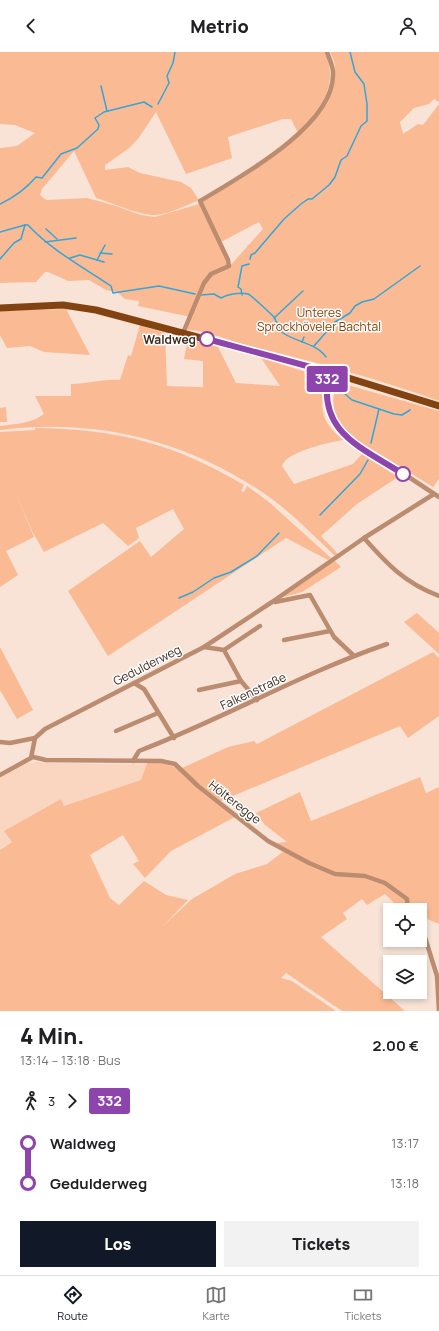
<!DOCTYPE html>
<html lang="de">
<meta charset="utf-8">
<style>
:root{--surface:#fff;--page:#f2f2f2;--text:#202124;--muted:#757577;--line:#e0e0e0;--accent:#111827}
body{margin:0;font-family:Manrope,sans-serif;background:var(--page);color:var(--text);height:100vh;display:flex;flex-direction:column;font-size:15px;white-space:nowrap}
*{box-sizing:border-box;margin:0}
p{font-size:13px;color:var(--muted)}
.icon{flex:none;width:22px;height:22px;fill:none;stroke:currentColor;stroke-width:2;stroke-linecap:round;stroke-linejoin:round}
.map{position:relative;height:959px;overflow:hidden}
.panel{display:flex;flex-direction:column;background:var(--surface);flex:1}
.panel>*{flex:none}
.badge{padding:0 8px;border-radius:3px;font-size:14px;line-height:26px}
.fabs{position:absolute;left:383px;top:851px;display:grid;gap:8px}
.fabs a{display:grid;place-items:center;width:44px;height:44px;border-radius:0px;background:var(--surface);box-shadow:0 2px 6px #0003;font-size:20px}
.map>.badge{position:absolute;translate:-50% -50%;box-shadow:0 0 0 2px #fff}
.legs{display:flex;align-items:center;gap:6px;height:44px;padding:0 20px;font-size:13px}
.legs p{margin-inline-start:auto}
.overview{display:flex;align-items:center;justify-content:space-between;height:68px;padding:0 20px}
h1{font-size:22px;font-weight:800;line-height:30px}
.action{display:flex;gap:8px;margin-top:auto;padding:8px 20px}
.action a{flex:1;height:46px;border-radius:0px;background:var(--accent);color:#fff;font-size:16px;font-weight:800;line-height:46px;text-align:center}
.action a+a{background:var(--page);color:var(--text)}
ul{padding:0 20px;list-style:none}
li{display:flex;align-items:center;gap:14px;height:40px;font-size:15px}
li i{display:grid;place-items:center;width:6px;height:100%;margin:0 5px;background:currentColor}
li i::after{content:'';width:10px;height:10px;margin:-5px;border:3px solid;border-radius:50%;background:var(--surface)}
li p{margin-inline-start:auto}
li:first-child i{background:linear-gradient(#0000 50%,currentColor 0)}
li:last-child i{background:linear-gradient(currentColor 50%,#0000 0)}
header{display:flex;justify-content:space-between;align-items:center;height:52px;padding:0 20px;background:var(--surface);font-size:18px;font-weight:800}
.tab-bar{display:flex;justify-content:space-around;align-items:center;height:56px;border-top:1px solid var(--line);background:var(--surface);font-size:11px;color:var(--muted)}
.tab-bar a{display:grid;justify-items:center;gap:2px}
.tab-bar .on{color:var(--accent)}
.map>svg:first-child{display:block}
</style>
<header><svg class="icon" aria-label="back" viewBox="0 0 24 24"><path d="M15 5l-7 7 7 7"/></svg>Metrio<svg class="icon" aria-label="person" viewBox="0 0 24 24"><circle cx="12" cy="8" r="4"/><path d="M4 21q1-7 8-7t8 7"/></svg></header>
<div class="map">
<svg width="439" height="959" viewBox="0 0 439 959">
<rect width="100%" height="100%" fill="#f8e3d6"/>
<path fill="#fad6c0" d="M36 710 104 712H147L142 728 64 754 61 747 5 779 12 790 0 797V726L25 712Z"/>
<g fill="#fabb94">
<path d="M0 0H326C338 38 321 54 298 81L291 67H283L228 85 232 106 186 122 156 60 138 87 128 97 105 113V118L128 115 140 121 181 130 191 136 199 148C185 154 171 161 157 163 140 164 113 151 96 146L74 99 42 137 40 143 46 148 87 146 113 153 141 163 155 165 199 152 227 208 228 213 210 223 229 215 263 177 259 170 221 190 201 149C245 123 339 74 335 14 335 10 332 4 330 0H439V50L434 47 429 52 414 56 400 70 403 82 418 72 423 73 439 52V349C376 326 311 309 246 293 226 288 207 278 187 278L191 265 138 254 139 249 125 247 117 240 106 238 89 228 68 229 48 220H45L36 230 0 231V96L17 94 35 81 15 73 0 72Z"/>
<path d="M66 257 90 303 44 300 30 294 7 296 0 283V259Z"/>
<path d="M140 273 165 281 167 334 203 335V309L184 307 188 287 218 295 236 331 280 334 261 306 319 324C323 332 322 337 322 345 322 368 327 373 343 388 330 390 285 400 282 414L294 432 353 412 362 402 398 425 357 452 321 484 338 502 335 504C312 482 289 458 262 440 182 387 95 366 0 378V374C16 372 32 371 44 362L35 344H71V332C88 332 102 327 120 328L128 303 131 304Z"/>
<path d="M341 331 439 359V427L433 435 349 383C337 369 325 347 341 331Z"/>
<path d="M6 355 7 370H0V356Z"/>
<path d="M35 376C117 377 173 391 244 433L241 439 244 440 247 434 269 450 331 506 328 508 286 486 108 604 68 539 140 489 151 505 184 477 173 457 136 476 139 486 128 494 103 471 44 500 32 479 14 437 34 485 6 499 18 523 0 535V380L35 378Z"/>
<path d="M334 508 341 515 302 540 279 546Z"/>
<path d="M417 561 439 581V602L404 570Z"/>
<path d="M0 595 33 658 17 667 0 638Z"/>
<path d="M433 600 439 606V664L408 686 400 674 221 749 200 733 182 716 228 695 254 689 257 692Z"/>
<path d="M147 711H161L175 715 235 765 171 799 145 826 133 812 139 809 123 783 90 803 110 846 119 853 144 829 166 843 188 848 163 874 192 847 235 822 267 812 284 799 276 791 287 790 265 773 256 761 300 740 311 769 420 725 426 741 439 735V872L420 864V858H401L385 842 367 853 362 847 343 861 347 867 321 885 405 959H342L286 921 281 926 292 929 336 959H0V798L12 790 4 779 61 747 64 754 141 728Z"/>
</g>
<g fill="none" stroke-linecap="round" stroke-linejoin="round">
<g stroke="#34a5d9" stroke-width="1.5">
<path d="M101 34 107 59"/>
<path d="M158 52 169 31 167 24 173 11 175 0"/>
<path d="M0 152C15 145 25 138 36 125L42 126 61 102 77 96 98 77 99 73 95 66 104 60 144 50 152 55"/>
<path d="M25 173H28C51 198 83 215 111 234L113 241 159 234 195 242"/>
<path d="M46 177 57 187"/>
<path d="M0 180 25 173"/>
<path d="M45 190 76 186"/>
<path d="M100 201 112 202"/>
<path d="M70 206 80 203 104 210"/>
<path d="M0 207 14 191 21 187 25 173"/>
<path d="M250 207 251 203 255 201 284 167 301 152 308 147H312L329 133 335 125 341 108 347 104 361 74 367 69V52L364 32 355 20 350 0"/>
<path d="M97 208 105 193"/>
<path d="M201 243 214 242 221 246C228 242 241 240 248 242 251 243 271 262 274 265 277 270 278 276 283 281 296 290 316 291 326 305"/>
<path d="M242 243 241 237 238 235 242 214 249 212"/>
<path d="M274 266 303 239"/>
<path d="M302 290 304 285"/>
<path d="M314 294 335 270 350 261 355 254 362 250 374 247 420 214"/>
<path d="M345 342 352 348 394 362 402 363 410 358"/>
<path d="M371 391 379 357"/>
<path d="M320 463 360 422 368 408"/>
<path d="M179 546 193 540 214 526 231 520 257 504 279 481"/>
</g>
<g stroke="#bb8c6f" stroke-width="4.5">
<path d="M183 281 204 231 211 222 229 214 228 208 200 149C240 125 336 73 333 20 333 14 329 6 327 0"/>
<path d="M329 320C324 343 327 364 342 381L439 445"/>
<path d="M328 343 337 322"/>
<path d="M364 486C388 513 405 531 439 544"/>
<path d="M275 550 310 543 334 585 353 603"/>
<path d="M284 588 330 579"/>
<path d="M204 595 224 598 241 629 257 648"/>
<path d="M224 598 260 574"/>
<path d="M134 631 144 637 174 686"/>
<path d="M199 638 241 629"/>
<path d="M116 679 158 661"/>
<path d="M0 690 10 691 35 686"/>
<path d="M33 705 46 708 161 709 175 712 198 734 268 789 309 811 335 822 365 824 385 831 407 847 408 858"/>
<path d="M133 709 139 699C223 667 302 621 387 592"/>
<path d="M0 723 31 706 35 686 45 677 204 595 272 550 364 486 434 442"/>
<path d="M420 876 423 879 437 924 439 959"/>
</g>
<path stroke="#834311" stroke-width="7" d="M0 256 63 253 96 258 329 320 439 354"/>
</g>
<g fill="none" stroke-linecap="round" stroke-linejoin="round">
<g stroke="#fff" stroke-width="9">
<path id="line-1" d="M207 287 329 320C316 380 361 395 403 422"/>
</g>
<use href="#line-1" stroke="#8e44ad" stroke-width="6"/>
</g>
<g fill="#fff" stroke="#8e44ad" stroke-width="2">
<circle cx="207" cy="287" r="7"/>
<circle cx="403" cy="422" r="7"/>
</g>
<g text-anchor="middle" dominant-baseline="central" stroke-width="3" stroke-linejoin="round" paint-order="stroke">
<g font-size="12" fill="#803d00" stroke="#fff">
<text x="319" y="260">Unteres<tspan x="319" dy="14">Sprockhöveler Bachtal</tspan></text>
</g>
<g font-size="12" font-weight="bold" fill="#3e2a1e" stroke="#fff" text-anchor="end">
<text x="196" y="287">Waldweg</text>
</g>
<g font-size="12" fill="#3e2a1e" stroke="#fff">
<text transform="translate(147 613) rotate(-27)">Gedulderweg</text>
<text transform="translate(253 639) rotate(-25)">Falkenstraße</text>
<text transform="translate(235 750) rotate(38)">Hölteregge</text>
</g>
</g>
</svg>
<div class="fabs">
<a><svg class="icon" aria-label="locate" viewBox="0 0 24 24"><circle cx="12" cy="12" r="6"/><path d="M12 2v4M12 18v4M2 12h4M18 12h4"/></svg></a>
<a><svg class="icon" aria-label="layers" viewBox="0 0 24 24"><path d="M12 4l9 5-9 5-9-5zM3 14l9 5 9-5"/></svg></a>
</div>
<b class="badge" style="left:327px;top:327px;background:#8e44ad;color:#fff">332</b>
</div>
<section class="panel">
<div class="overview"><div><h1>4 Min.</h1><p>13:14 – 13:18 · Bus</p></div><b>2.00 €</b></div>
<div class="legs"><svg class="icon" aria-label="walk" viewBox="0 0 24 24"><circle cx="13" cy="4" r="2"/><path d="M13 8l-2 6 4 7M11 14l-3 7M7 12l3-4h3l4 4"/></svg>3<svg class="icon" aria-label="forward" viewBox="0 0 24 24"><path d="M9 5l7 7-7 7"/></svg><b class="badge" style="background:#8e44ad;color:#fff">332</b></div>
<ul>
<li><i style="color:#8e44ad"></i><b>Waldweg</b><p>13:17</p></li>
<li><i style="color:#8e44ad"></i><b>Gedulderweg</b><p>13:18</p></li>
</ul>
<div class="action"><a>Los</a><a>Tickets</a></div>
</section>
<nav class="tab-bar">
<a class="on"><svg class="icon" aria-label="directions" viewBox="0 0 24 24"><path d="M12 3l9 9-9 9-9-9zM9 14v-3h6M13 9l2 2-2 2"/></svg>Route</a>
<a><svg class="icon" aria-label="map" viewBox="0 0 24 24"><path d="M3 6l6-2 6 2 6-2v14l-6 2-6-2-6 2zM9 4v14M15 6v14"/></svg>Karte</a>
<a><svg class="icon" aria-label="tickets" viewBox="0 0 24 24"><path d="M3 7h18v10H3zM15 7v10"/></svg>Tickets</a>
</nav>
